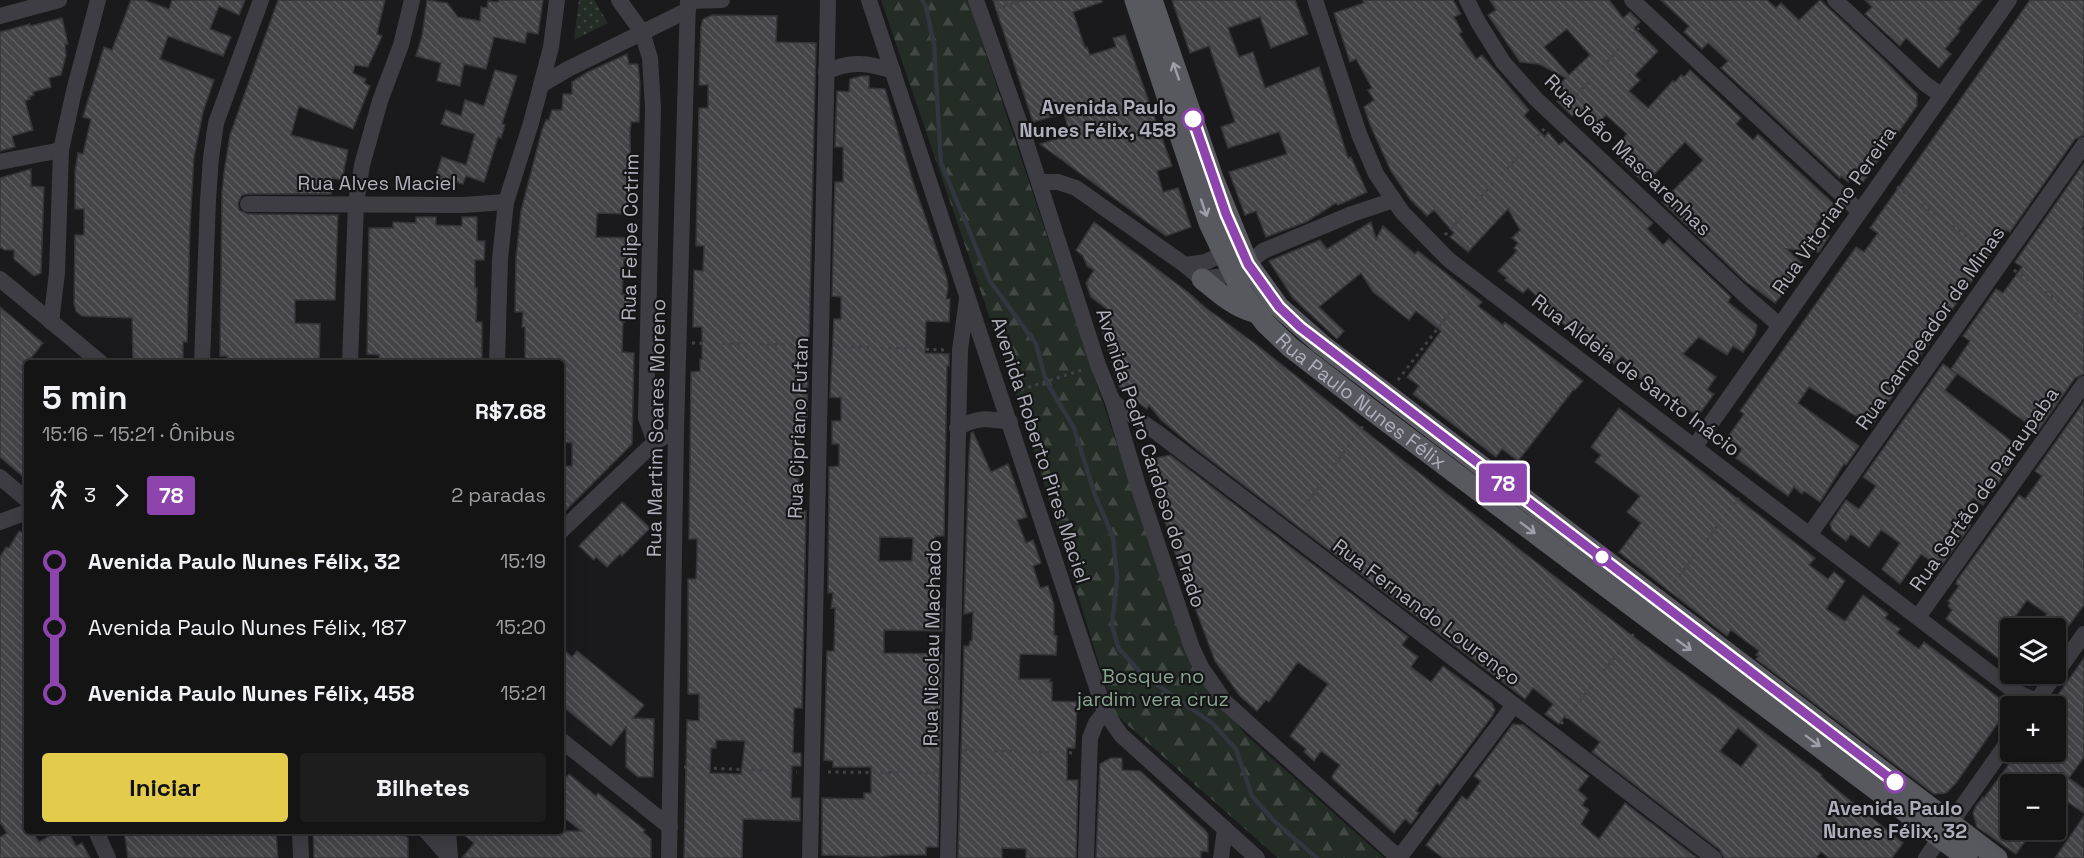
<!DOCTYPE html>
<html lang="pt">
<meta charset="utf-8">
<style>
:root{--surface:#141415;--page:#1d1d1e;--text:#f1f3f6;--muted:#9d9ea0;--line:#333334;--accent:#e3cc4b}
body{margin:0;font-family:"Space Grotesk",sans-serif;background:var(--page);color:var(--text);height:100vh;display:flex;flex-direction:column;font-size:22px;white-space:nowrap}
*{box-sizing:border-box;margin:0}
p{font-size:20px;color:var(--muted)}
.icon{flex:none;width:33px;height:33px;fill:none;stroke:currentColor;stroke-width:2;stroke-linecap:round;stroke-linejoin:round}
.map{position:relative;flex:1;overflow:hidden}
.details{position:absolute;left:24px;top:360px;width:540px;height:474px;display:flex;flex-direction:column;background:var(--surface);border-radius:6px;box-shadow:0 6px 24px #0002,0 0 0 2px var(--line)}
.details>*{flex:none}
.badge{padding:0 12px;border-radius:4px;font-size:21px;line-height:39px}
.buttons{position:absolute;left:2000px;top:618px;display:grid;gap:12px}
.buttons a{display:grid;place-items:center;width:66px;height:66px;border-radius:6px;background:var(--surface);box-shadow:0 6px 24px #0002,0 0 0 2px var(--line);font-size:30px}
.map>.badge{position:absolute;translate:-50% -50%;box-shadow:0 0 0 3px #fff}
.legs{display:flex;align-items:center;gap:9px;height:66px;padding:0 18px;font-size:20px}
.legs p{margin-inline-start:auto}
.head{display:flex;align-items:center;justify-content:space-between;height:102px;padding:0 18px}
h1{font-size:33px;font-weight:600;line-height:45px}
.primary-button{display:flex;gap:12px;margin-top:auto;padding:12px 18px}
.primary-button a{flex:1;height:69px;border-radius:6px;background:var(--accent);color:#111;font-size:24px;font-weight:600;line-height:69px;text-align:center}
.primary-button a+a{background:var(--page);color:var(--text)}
ul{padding:0 18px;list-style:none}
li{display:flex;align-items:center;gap:21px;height:66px;font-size:22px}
li i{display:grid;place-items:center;width:9px;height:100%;margin:0 8px;background:currentColor}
li i::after{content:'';width:15px;height:15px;margin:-8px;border:4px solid;border-radius:50%;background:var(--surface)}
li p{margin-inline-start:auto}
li:first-child i{background:linear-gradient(#0000 50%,currentColor 0)}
li:last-child i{background:linear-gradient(currentColor 50%,#0000 0)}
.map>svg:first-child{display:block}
</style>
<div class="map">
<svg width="2084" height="858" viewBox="0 0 2084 858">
<defs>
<pattern id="forest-firs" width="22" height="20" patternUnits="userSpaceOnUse" patternTransform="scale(1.5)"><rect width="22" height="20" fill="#242c26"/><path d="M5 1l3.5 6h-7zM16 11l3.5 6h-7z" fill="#414843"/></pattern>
<pattern id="park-dots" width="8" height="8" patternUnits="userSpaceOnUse" patternTransform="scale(1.5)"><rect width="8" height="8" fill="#242c26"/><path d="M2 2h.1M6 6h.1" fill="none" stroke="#414843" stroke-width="1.8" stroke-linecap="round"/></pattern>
<pattern id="building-back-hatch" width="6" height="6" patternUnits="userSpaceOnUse" patternTransform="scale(1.5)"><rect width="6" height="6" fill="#454449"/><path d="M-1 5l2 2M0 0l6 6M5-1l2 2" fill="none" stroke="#5d5c61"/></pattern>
</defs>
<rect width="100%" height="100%" fill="#1a1a1c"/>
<path fill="url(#forest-firs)" d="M881 0H968L1190 662 1246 735 1384 858H1278L1114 713 1022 412Z"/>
<path fill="url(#park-dots)" d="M579 0H594L608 23 574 40Z"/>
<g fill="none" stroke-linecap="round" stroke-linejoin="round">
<path stroke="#31363f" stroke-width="4.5" d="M922 0 926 7 934 45 941 163 990 281 1036 344 1046 381 1074 428 1095 495 1113 537 1117 578 1112 626 1119 649 1143 675 1212 723 1236 749 1252 796 1275 822 1317 858"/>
</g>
<g fill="url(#building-back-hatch)" stroke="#353438" stroke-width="1.5" fill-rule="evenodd">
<path d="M131 0H144L169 9 172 0H245L239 15 219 6 210 29 231 37 223 56 168 36 160 59 214 80 203 112 194 157 190 226 187 342H183V363H138L133 359 132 318 82 316 76 311 74 304 75 235H84V209H75V172L78 153 83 154 91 119 83 117 104 47 112 50Z"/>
<path d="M278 0H385L377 34 382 36 368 67 355 65 353 73 366 79 364 83 370 86 353 129 299 106 291 135 348 150 342 180 333 178 331 194H248L242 195 238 203 239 210 248 214 338 215 335 300H295V323L320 324 319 363H227V356H220L222 192 224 173 230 135Z"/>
<path d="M427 0 447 3 458 17 480 21 481 7 487 8 488 1 498 2 499 0H543L538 34 527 32 525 43 494 37 486 69 464 64 460 86 437 81 441 63 416 56 422 36Z"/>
<path d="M993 0H1102V2L1073 12 1085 48 1087 47 1090 55 1116 47 1113 38 1125 35 1172 166 1157 171 1163 192 1178 188 1191 227 1166 236 1040 144 1070 135 1064 113 1033 122Z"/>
<path d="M1172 0H1295L1308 34 1271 48 1260 17 1228 28 1239 57 1253 52 1265 88 1319 67 1348 158 1351 157 1367 192 1338 205 1336 203 1306 222 1266 237 1256 211 1245 215 1229 172 1287 154 1279 132 1228 148 1221 127 1235 122 1209 46 1190 53Z"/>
<path d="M1363 0H1453L1461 14 1454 17 1462 32 1459 34 1476 59 1482 55 1529 110 1524 116 1545 137 1548 132 1559 145 1564 141 1653 223 1647 229 1663 245 1669 239 1731 297 1728 302 1757 325 1755 335 1743 352 1733 346 1727 355 1699 337 1683 354 1716 377 1707 390 1714 394 1698 416 1636 376 1639 372 1622 356 1614 364 1542 307 1545 304 1528 288 1523 293 1505 280 1507 278 1498 271 1517 251 1514 248 1518 243 1512 238 1520 230 1508 209 1468 252 1450 237 1454 233 1434 210 1427 216 1410 199 1391 171 1371 127 1364 107 1374 100 1368 90 1372 88 1356 59 1350 62 1334 13 1364 3Z"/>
<path d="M1490 0H1609L1623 18 1630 12 1640 22 1634 28 1658 51 1635 75 1640 80 1629 91 1639 100 1648 108 1673 81 1675 82 1681 75 1684 77 1690 70 1741 118 1736 124 1753 140 1758 134 1834 204 1816 224 1829 236 1819 252 1787 249 1805 266 1775 303 1745 281 1662 202 1703 160 1685 142 1647 182H1643L1619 159 1625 152 1617 145 1627 134 1606 115 1594 128 1577 111 1572 116 1557 101 1565 93 1558 85 1566 78 1539 64 1520 62 1488 15 1496 10ZM1567 29 1590 55 1569 75 1544 47Z"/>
<path d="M1661 0H1767L1776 8 1781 3 1799 20 1820 0 1886 62 1917 94V106L1863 182 1855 175 1848 182 1841 176 1840 178 1721 68 1728 61 1708 43 1702 49 1684 32 1689 26Z"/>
<path d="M1865 0H1982L1958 29 1960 31 1945 49 1951 54 1939 68 1906 38 1900 46 1865 14 1872 7Z"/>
<path d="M2030 0H2084V135L2075 139 2010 232 2007 230 1872 426 1809 387 1798 403 1859 446 1846 465 1844 464 1820 502 1804 491 1802 494 1794 487 1788 496 1736 458 1742 449 1727 438 1744 414 1740 411 1856 247 1864 252 1878 233 1870 228Z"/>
<path d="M712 15 777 16 776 42 816 43 809 341H800V377H808L807 419H800L798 511H806L802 708H794L793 753H801V766H792L791 798H800V821L743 819 742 858H684L687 720 699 721V694H688V579H696L697 556V539H689L691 372 700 371V359H702V327H693L694 270 703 271 704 246H696L699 108H708V85H699L701 26 703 19ZM716 740 745 741 741 774 710 773 711 748H716Z"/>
<path d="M62 18 68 44H65L66 55 61 75 49 78 51 87 33 92 34 95 29 97 30 99 25 101 33 130 12 136 15 147 0 151V32L30 24V26Z"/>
<path d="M627 54 629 64H638L640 84 639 122H631L630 132 631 197H627V214L597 213 596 237 636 238V261L624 260 622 294 635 295V307L626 306 625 322H623L622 352 634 353 632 444 561 515V466H572V443L561 442V362L543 363V360H525V327H522L523 312H515L516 258 521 211 542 130 546 120H549L552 110H562L563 94H572V82L588 72Z"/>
<path d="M495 70 517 76 502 124 505 125 501 138 498 137 484 182 466 176 463 184 449 180 446 186 434 182 442 157 466 165 475 134 441 124 446 110 461 116 465 100 484 106Z"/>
<path d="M861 76H869V88L885 89 913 182 947 279 948 288 946 299H950L949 322 926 321 925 353 949 354V366H947L944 536H935L934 584H933L932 608H942V631L884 630V653L942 654 938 847H926V855H894L880 857 822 855V798L864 799V793H871V767H833V761L824 760 827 651H834L835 612V608H831L833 593H828L829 467 839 466V444H832V421H841V398L830 397 834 319H841V297L832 296 835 182H843V147H835L837 91 849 92 850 79ZM880 537 913 538 912 561H879Z"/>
<path d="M2084 163V225L2082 229 2084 230V374L2075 378 2038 431 1951 369 1970 341 1963 336 1996 289 2003 293 2022 267 2015 262Z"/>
<path d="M31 169V186L44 187 41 273 34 276 14 259V250H4L0 247V178Z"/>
<path d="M416 217H436V225L462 226V217H477V241H485L484 260H475V288H477L476 322H482V363H379V355L367 354 369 228H393V222L416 223Z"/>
<path d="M1094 222 1189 293 1206 308 1257 345 1379 442 1638 640 1822 775 1821 776 1826 781 1903 843 1892 858H1829L1821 852 1816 858H1724L1720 850 1592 752 1600 742 1565 716 1559 724 1545 714 1553 704 1533 688 1525 699 1196 449 1161 420 1149 405 1147 409 1120 388 1117 381 1099 320 1107 309 1091 297 1086 283 1094 270 1087 266 1083 256 1076 250ZM1738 728 1758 745 1741 767 1720 751Z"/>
<path d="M1371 222 1376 239 1383 226 1415 254 1418 251 1482 302 1478 306 1503 325 1505 322 1583 381 1575 390 1574 389 1518 461 1502 449 1496 457 1413 394 1419 386 1407 377 1441 331 1416 311 1409 320 1373 292 1361 273 1319 307 1344 331 1337 339 1293 298 1269 261 1320 240 1327 249Z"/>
<path d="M0 307 43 343 27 363V480L0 457Z"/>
<path d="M1943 364 1957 374 1945 390 2015 444 2001 462 2009 468 1983 505 1973 498 1960 517 1971 525 1940 568 1921 554 1900 584 1882 569 1900 543 1881 530 1869 547 1851 534 1846 541 1832 530 1830 524 1846 500 1859 509 1876 486 1863 477Z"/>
<path d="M2084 402V605L2055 644V628H2037L2047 614 2027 600 2010 624V667L1946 619 1952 610 1948 606 1950 603 1948 601 1959 586 1956 584 1957 580 2019 495 2025 499 2042 476 2035 471Z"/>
<path d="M1619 408 1815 558 1809 565 1828 579 1834 572 1845 581 1826 609 1845 621 1863 595 1888 614 1885 618 1900 629 1897 633 1919 649 1924 642 2007 704V710L1956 783 1946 793 1934 794 1756 659 1759 656 1756 655 1759 651 1731 630 1727 636 1619 552 1641 523 1627 512 1640 496 1595 462 1601 455 1591 447Z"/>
<path d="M973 432 991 472 1008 464 1027 517 1017 520 1026 543 1033 540 1041 563 1033 566 1040 588 1048 586 1054 605V635L1057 636 1056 655 1020 654 1019 679H1050L1049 682H1052V701L1077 702 1075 748H1067V780H1078L1076 858H1026V849L1002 848V858H958L964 646H969L970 641H972L973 612 964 614 969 456 971 433Z"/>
<path d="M1170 455 1408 637 1402 645 1418 657 1411 667 1431 682 1443 666 1492 703 1495 710 1493 715 1440 785 1437 783 1416 811 1419 813 1411 824 1405 819 1394 833 1333 779 1332 776 1340 765 1321 751 1314 761 1304 752 1306 749 1290 736 1328 684 1298 662 1269 702 1266 700 1257 711 1240 696 1215 661 1178 562 1147 466 1152 459Z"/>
<path d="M622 502 650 528 622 556 620 554 607 567 596 557 594 560 579 546Z"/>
<path d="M19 531 27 536V676L25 723 27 737V831H32L39 842 58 831H68L76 846 82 843 90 858H0V837L7 833 0 822V557L6 547 9 548Z"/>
<path d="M561 647 572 657 577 651 644 705 633 718 654 719 653 777H638L626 767V727L611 746 561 705Z"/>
<path d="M2084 658V757L2069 778 2084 789V813L2057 795 2055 798V784H2010V830H2033L2016 854 1977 827 1973 813 1976 806 1983 797 1984 798 2007 767 2015 752H2055V699Z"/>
<path d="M1513 724 1523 725 1589 776 1578 790 1587 798 1582 805 1589 810 1581 824 1599 839 1625 803 1697 858H1443L1426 845 1462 796 1467 800 1481 781 1474 776Z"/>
<path d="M1111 758H1122V770L1140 771 1206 831 1208 835V852L1201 851V858H1096L1100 764Z"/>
<path d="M569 774 596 796 598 793 645 830 643 832 651 839V858H462L474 843 459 831H581L561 815V784Z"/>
<path d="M2084 816V858H2055Z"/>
<path d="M124 831H180V834L206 831H276L278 858H128Z"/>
<path d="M313 831H396L408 838V858H314Z"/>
</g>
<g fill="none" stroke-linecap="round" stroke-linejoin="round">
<g stroke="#414248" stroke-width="3" stroke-dasharray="3 4.5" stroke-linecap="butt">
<path d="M996 9 1023 0"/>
<path d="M1566 106 1639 28"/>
<path d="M1897 187 1989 252"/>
<path d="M1445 235 1545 128"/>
<path d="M2014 270 2084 319"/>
<path d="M692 343 805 345"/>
<path d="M836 346 946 350"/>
<path d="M1398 380 1465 293"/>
<path d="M1014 392 1085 369"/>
<path d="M1295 520 1363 426"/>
<path d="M1670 588 1739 498"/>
<path d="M1561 724 1636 631"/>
<path d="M964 750 1074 753"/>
<path d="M684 767 797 772"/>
<path d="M828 772 935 773"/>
</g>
<g stroke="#3d3d43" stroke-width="16">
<path d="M619 0 642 32 650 58 653 108 646 418 655 442"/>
<path d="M869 0 1105 712 1121 735 1257 858"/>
<path d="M976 0 1022 130 1098 365 1113 402 1138 486 1192 648 1201 667 1225 702 1399 858"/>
<path d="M1315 0 1359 134 1376 174 1402 212 1449 260 2014 691 2036 701"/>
<path d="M1467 0 1478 22 1503 62 1536 99 1748 298 1779 325"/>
<path d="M1632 0 1859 211"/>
<path d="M1835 0 1924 83 1941 95"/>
<path d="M688 1 722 0"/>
<path d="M0 16 59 0"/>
<path d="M826 72C850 60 869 63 893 71"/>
<path d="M541 85 568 69 688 10"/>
<path d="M0 162 61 150"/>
<path d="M1040 182H1058L1076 188 1185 265 1202 279 1223 276 1248 264 1263 251 1352 214 1394 200"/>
<path d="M248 204 463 205 506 202"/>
<path d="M1185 265 1206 262 1234 248"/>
<path d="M0 279 101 363"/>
<path d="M51 322 57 273 61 150 74 91 98 0"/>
<path d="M202 363 208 200 211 158 216 123 261 0"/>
<path d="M350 363 356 203 362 165 380 101 401 45 412 0"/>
<path d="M497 363 500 259 506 202 531 123 551 47 557 0"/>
<path d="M1113 402 1155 431 1287 531 1714 858"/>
<path d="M957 428C978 417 986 418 1010 422"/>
<path d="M1695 446 2009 0"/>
<path d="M0 477 27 500"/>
<path d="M0 522 27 512"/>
<path d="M561 531 655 442 664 437"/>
<path d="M1810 534 2084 145"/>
<path d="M1918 617 2084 384"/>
<path d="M2033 706 2084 634"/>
<path d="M561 740 670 827"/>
<path d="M96 831 108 858"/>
<path d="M300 831 301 858"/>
<path d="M426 831 450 858"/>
<path d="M448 831 450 857"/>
<path d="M669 858 676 431 688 0"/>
<path d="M810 858 828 0"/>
<path d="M948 858 960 350 967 299"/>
<path d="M1086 858 1090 738 1096 723 1105 712"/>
<path d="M1221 858 1225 829"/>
<path d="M1399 858 1514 705"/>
<path d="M1926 858 2010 739"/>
</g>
<g stroke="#58585f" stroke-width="21">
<path id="s1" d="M1135 0 1209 223 1242 292 1265 323 1290 347 1374 412 1967 858"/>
<path d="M1152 0 1213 178 1248 264 1279 307 1321 344 1997 858"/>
<path d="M1202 279C1218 292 1234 307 1254 312"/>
</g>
</g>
<defs><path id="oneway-shaft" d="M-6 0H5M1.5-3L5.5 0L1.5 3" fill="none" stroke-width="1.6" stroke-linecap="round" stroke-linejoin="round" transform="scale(1.5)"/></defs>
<g stroke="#9d9ea8">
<use href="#oneway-shaft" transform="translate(1176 71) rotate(-109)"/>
<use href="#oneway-shaft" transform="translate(1204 208) rotate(71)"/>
<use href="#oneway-shaft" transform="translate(1528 528) rotate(37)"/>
<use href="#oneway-shaft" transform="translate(1684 645) rotate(36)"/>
<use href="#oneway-shaft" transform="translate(1813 741) rotate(37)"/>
</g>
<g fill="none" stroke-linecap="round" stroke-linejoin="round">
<g stroke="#fff" stroke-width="14">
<path id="line-1" d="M1193 119 1226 214 1248 264 1279 307 1300 327 1895 782"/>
</g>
<use href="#line-1" stroke="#8e44ad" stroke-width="9"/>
</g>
<g fill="#fff" stroke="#8e44ad" stroke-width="3">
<circle cx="1193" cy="119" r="10"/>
<circle cx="1602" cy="557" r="8"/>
<circle cx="1895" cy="782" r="10"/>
</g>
<g text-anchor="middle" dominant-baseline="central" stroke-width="4.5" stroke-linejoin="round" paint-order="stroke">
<g font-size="20" font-weight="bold" fill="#aeafba" stroke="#151517" text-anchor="end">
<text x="1176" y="107">Avenida Paulo<tspan x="1176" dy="23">Nunes Félix, 458</tspan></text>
<text x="1895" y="808" text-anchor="middle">Avenida Paulo<tspan x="1895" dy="23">Nunes Félix, 32</tspan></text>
</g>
<g font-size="20" fill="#aeafba" stroke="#151517">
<text transform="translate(1628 155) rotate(44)">Rua João Mascarenhas</text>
<text x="377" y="183">Rua Alves Maciel</text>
<text transform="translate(1834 210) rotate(-55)">Rua Vitoriano Pereira</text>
<text transform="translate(630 237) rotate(-89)">Rua Felipe Cotrim</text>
<text transform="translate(1930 328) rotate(-55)">Rua Campeador de Minas</text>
<text transform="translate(1636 375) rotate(37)">Rua Aldeia de Santo Inácio</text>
<text stroke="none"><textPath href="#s1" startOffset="474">Rua Paulo Nunes Félix</textPath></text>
<text transform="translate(656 428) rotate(-89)">Rua Martim Soares Moreno</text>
<text transform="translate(798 428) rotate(-88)">Rua Cipriano Futan</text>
<text transform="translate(1041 450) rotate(72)">Avenida Roberto Pires Maciel</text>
<text transform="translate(1151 458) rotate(72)">Avenida Pedro Cardoso do Prado</text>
<text transform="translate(1984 489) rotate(-55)">Rua Sertão de Paraupaba</text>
<text transform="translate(1427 612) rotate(37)">Rua Fernando Lourenço</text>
<text transform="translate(932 643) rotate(-89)">Rua Nicolau Machado</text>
</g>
<g font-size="20" fill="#87a38e" stroke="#151517">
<text x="1153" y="676">Bosque no<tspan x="1153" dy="23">jardim vera cruz</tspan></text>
</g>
</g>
</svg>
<div class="buttons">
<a><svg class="icon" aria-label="layers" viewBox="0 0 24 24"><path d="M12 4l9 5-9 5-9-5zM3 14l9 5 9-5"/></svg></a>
<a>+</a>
<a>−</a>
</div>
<b class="badge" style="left:1503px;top:483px;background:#8e44ad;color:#fff">78</b>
<section class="details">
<div class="head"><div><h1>5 min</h1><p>15:16 – 15:21 · Ônibus</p></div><b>R$7.68</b></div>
<div class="legs"><svg class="icon" aria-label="walk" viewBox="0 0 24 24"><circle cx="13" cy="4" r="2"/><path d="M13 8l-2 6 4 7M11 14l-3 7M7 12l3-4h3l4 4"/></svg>3<svg class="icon" aria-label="forward" viewBox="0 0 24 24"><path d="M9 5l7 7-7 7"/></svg><b class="badge" style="background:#8e44ad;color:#fff">78</b><p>2 paradas</p></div>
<ul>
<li><i style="color:#8e44ad"></i><b>Avenida Paulo Nunes Félix, 32</b><p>15:19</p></li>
<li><i style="color:#8e44ad"></i><span>Avenida Paulo Nunes Félix, 187</span><p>15:20</p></li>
<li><i style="color:#8e44ad"></i><b>Avenida Paulo Nunes Félix, 458</b><p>15:21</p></li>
</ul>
<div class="primary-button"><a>Iniciar</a><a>Bilhetes</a></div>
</section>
</div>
